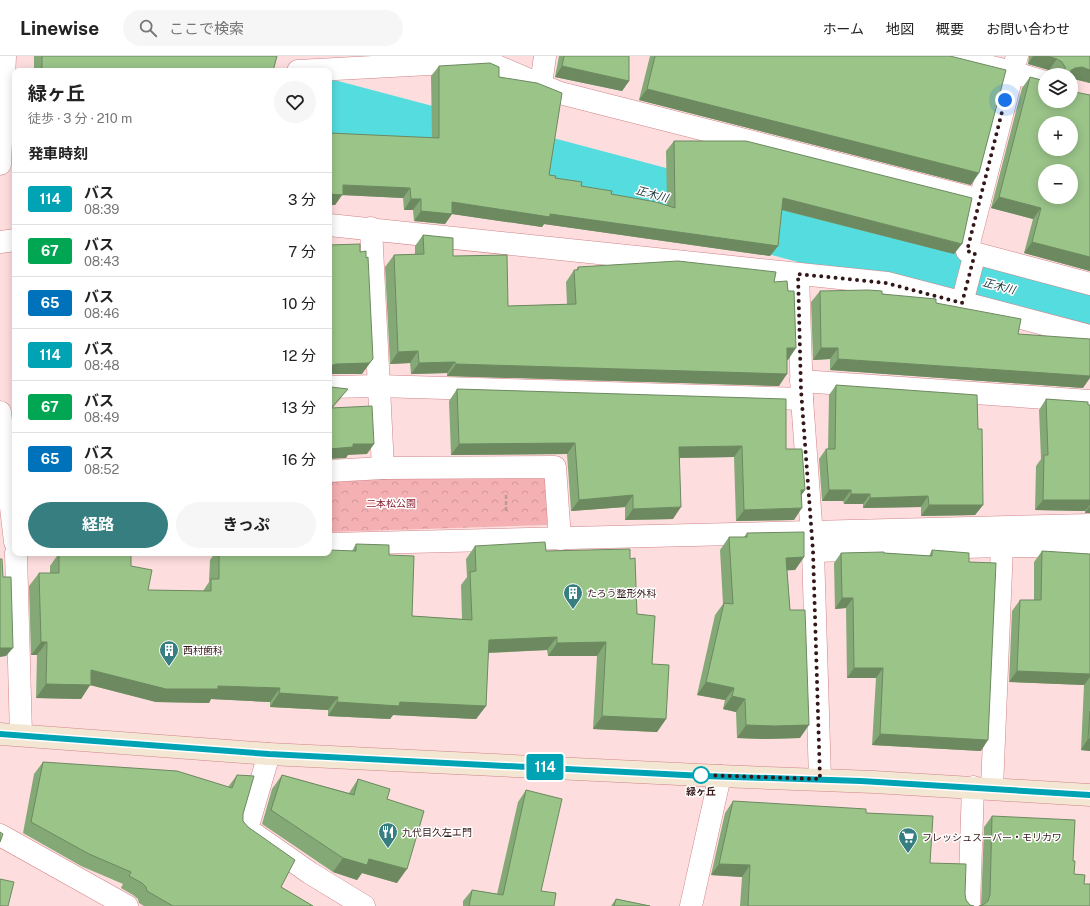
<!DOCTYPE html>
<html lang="ja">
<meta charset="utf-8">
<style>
:root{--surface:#fff;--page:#f6f6f6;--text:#222;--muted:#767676;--line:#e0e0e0;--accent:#367e7f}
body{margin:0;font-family:"Public Sans","Noto Sans JP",sans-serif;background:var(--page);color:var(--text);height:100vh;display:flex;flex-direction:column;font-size:15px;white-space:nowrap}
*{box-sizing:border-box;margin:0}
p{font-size:13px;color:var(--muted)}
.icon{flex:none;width:22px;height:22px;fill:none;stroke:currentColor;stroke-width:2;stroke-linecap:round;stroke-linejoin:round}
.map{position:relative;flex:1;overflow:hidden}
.details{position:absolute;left:12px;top:12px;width:320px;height:488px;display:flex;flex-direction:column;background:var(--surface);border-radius:8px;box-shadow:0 2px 10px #0003}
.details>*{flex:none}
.badge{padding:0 8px;border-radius:3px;font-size:14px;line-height:26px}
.controls{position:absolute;left:1038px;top:12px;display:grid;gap:8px}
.controls a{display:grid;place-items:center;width:40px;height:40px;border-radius:50%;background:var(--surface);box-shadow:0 2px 10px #0003;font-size:20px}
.you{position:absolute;width:20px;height:20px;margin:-10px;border:3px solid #fff;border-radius:50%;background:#1a73e8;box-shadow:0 0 0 6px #1a73e833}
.map>.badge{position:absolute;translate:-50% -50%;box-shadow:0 0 0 2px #fff}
h2{padding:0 16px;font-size:15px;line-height:36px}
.round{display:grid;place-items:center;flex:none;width:42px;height:42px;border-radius:21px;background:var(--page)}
.summary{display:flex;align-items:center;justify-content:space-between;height:68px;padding:0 16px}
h1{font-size:19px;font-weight:700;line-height:30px}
.button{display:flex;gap:8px;margin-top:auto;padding:8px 16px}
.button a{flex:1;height:46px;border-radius:24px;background:var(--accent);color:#fff;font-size:16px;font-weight:700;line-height:46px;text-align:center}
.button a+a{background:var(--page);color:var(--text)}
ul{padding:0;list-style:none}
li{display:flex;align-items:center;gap:12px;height:52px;padding:0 16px;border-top:1px solid var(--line)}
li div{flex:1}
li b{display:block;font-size:15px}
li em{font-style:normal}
li .badge{min-width:44px;font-weight:700;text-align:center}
header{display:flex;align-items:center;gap:24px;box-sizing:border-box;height:56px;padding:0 20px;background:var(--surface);border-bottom:1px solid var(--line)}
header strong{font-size:19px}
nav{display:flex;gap:22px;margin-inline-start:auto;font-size:14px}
.search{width:280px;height:36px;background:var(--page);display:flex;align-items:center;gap:10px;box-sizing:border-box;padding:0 14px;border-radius:22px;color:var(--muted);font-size:15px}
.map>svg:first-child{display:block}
</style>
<header>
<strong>Linewise</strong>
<div class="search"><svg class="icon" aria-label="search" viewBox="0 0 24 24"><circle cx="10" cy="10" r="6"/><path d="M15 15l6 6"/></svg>ここで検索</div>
<nav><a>ホーム</a><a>地図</a><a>概要</a><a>お問い合わせ</a></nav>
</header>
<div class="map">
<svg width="1090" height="850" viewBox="0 0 1090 850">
<defs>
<pattern id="forest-crowns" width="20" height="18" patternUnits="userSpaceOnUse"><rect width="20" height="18" fill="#f4b0b2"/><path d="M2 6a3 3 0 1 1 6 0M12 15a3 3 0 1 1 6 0" fill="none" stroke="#d29798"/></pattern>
</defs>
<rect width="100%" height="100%" fill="#feddde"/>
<path fill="url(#forest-crowns)" d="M393 420 547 421V469L329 476V426Z"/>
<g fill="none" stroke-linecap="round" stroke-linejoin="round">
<path stroke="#55dcde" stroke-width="57" d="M329 52 1090 254"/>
<g stroke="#d08589" stroke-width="23">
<g id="street">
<path d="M947 0 1012 16 1045 26"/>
<path d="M1017 0 967 195 1090 228"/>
<path d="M298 15 485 5 560 37 980 144"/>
<path d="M541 29 545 0"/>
<path d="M0 108 5 0"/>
<path d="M329 169 887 227 1090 280"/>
<path d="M371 172 383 412"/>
<path d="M0 186 15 184"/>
<path d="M798 218 802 343 813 495 820 723"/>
<path d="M962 247 975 197"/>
<path d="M801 325 1090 345"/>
<path d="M329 331 379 330 802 343"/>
<path d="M0 356 15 486"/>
<path d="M329 415 383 412 555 411 560 483"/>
<path d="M329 488 1090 469"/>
<path d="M813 495 1002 490H1090"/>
<path d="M16 497 21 679"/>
<path d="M269 698 247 773 310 817 364 850"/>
<path d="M992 732 1002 490"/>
<path d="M0 779 127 850"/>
<path d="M691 850 720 720"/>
<path d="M969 850 973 731"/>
</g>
</g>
<g stroke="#d08589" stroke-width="23">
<path id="secondary" d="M0 678 269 698 720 720 874 726 1090 739"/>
</g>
<path stroke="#ba9a9b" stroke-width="2.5" stroke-dasharray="4 2" stroke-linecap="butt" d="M506 439V456"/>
<use href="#street" stroke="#fff" stroke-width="22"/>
<use href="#secondary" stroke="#f3e6d2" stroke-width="22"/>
</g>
<g fill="#85a976">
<path d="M34 0H277L273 15H34Z"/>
<path d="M559 0H629V25L622 35 555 21Z"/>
<path d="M650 0H950L971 129 639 44Z"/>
<path d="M1029 0H1090V27L1074 23H1071V19H1055L1054 17 1049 14 1028 8Z"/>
<path d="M439 10 499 21 549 119 555 122 611 138 667 149 666 95 674 85 954 198 781 154 778 190 770 200 544 168 542 171 452 158 445 168 414 165 413 154H404L403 142 342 139 335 149H329V77L432 82 431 20Z"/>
<path d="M1030 21 1090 215 1024 197 1033 163 991 152 1022 32Z"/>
<path d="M423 179 453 200 508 250 567 248 566 226 574 214H576L578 211 774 226 788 304H787L779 330 447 320V317L411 318 410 307 390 308 385 211 394 199 415 198V190Z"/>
<path d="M820 235 882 238 936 247 1018 278 1083 332 830 314V303L813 304 811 246Z"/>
<path d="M836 329 978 373 983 449 975 459 921 460V451L863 452V448H844L843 445H822L819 403 826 393H828L829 339Z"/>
<path d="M457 333 786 393 805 434 801 439 794 464 736 465 734 401 680 402 673 463 625 464V451L571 455 567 398 451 399 449 345Z"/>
<path d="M1046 343 1090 349V457H1085V455L1035 454 1036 410 1041 403 1039 354Z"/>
<path d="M747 477 804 501 795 514H787L800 682 765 683 737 682 736 656 723 653 725 644 697 639 715 559 723 548 720 494 729 481H744Z"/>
<path d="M356 488 389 499 412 560 462 563 461 529 467 521 466 503 475 490 630 503 637 558 652 608 666 663 657 676 593 673 597 600H548L547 594 488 597 486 650 476 663 393 659 390 663 328 660V654L270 651V646L211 643 209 647 156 646 90 629 81 643 36 642 37 599H31L29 530 39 517H50V510L59 497H131V510L148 534 203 535 209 526 210 504 215 497H329L352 495Z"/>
<path d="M932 494 969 506 981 695 872 689 876 622H847L846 552 835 553 834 507 841 497H884L929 500Z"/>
<path d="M1042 495 1090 498V695L1081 694 1084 629 1009 626 1012 555 1020 544H1034V506Z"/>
<path d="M43 706 228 731 237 719 243 758V765L281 831 313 850H144L139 847 138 843 133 839 121 832 123 828 81 810 23 777 34 718Z"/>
<path d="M282 719 349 737 358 723 387 743 397 827 362 817 357 824 333 816 262 768 272 733Z"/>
<path d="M526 734 541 835 554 850H463V845L472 834 497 838 518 746Z"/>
<path d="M733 745 866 757 930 807 965 838 966 844 970 849 974 850H740L742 821 711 819 725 757Z"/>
<path d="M992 760 1073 805 1074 818 1084 828 981 850 984 771Z"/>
<path d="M616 843 650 850H611Z"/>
</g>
<g fill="#6c8960">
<path d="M1033 0H1048L1057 3 1049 14 1028 8Z"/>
<path d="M562 10 629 25 622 35 555 21Z"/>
<path d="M1082 11 1090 14V27L1074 23H1071V19H1067L1070 15 1075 12Z"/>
<path d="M647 33 979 117 971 129 639 44Z"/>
<path d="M343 129 410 132 403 142 342 139 335 149H329V138Z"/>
<path d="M999 141 1041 152 1033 163 991 152Z"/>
<path d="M783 142 962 188 954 198 775 152Z"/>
<path d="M411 143H421L413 154H404Z"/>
<path d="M452 146 550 158 778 190 770 200 544 168 542 171 452 158 445 168 414 165 421 155Z"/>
<path d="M1032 186 1090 201V215L1024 197Z"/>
<path d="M787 292H796L788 304H779Z"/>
<path d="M821 292H838L830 303 813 304Z"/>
<path d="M418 295 410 307 390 308 398 296Z"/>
<path d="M373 303 362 318H329V311L330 310 336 308Z"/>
<path d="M838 303 1090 320V322L1083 332 830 314Z"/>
<path d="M455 306 447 317 411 318 419 307Z"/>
<path d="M456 308 787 318 779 330 447 320Z"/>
<path d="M348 333 340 343 329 356V355Z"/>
<path d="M575 387 567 398 451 399 459 388Z"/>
<path d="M353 388H374L367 398 348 399 346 402 329 403V393Z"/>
<path d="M742 390 734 401 671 402 679 391Z"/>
<path d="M801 434H805L797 445Z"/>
<path d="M829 434H851L843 445H822Z"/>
<path d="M851 438H870L863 448H844Z"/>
<path d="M633 439 625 451 571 455 579 444Z"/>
<path d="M928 440 921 451 863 452 870 442Z"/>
<path d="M1043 444H1090V449L1085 455 1035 454Z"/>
<path d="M929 449H983L975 459 921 460Z"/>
<path d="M1090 450V457H1085Z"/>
<path d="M681 451 673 463 625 464 633 453Z"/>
<path d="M802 452 794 464 736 465 744 454Z"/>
<path d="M804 501 795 514 777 515 786 502Z"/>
<path d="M842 542H853L846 552 835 553Z"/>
<path d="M557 581 547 594 479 597 489 584Z"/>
<path d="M41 586H47L37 599H31Z"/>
<path d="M606 586 597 600H548L557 587Z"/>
<path d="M0 592H13L6 600 0 601Z"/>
<path d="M854 612H883L876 622H847Z"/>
<path d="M91 614 218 630 280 632 270 646 211 643 209 647 156 646 90 629 81 643 36 642 46 628Z"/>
<path d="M1017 615 1090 618V621L1084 629 1009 626Z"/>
<path d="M706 626 734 632 725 644 697 639Z"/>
<path d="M279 637 338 641 328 654 270 651Z"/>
<path d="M732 640 745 643 736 656 723 653Z"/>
<path d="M337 646H400L486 650 476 663 393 659 390 663 328 660Z"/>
<path d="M602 660 666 663 657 676 593 673Z"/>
<path d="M746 669H809L800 682 765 683 737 682Z"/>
<path d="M880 678 988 684 981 695 872 689Z"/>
<path d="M1088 683H1090V695L1081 694Z"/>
<path d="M343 802 369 803 407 813 397 827 362 817 357 824 333 816Z"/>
<path d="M719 808 750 809 742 821 711 819Z"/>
</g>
<g fill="#9bc489" stroke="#6c8960" fill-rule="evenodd">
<path d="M42 0H277L273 15H42Z"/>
<path d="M564 0H629V25L562 10Z"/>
<path d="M655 0H950L1006 14 979 117 647 33Z"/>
<path d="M1048 0H1090V14L1082 11 1075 12 1070 15 1068 19H1064L1065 18V11L1062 6 1057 3Z"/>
<path d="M490 7 499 11V21L537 27 562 37 549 119 556 120 555 122 582 126 581 130 612 135 611 138 656 146 675 152 674 85H746L972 142 962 188 783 142 778 190 550 158V161L452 146V158L421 155V143H411L410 132 343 129V139L329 138V77L439 82V10Z"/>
<path d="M1030 21 1045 25V45H1071V33L1075 36 1090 39V201L1032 186 1041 152 999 141ZM1045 67H1071V93H1045ZM1045 115H1071V141H1045Z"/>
<path d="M423 179 453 182V200L507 199 508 250 576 248 574 214H578V211L678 205 776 216 774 226 787 225 788 235H794L796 292H787V318L456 308 455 306 419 307 418 295 398 296 394 199 424 198Z"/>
<path d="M360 188V196L366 195V202L368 201 373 303 369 307 336 308 330 310 329 311V189Z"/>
<path d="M868 234 882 235V238L936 243V247L1021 263 1018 278 1090 283V320L838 303V292H821L820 235Z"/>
<path d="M836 329 977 339 978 373H982L983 449H929L928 440 870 442V438H851V434H829L826 393H835Z"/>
<path d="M329 330 331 331 348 333 331 352 372 350 374 388H353V391L329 393Z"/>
<path d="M457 333 786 343V393H802L805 434H801L802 452 744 454 742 390 679 391 681 451 633 453V439L579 444 575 387 459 388Z"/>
<path d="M1046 343 1088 346V349H1090V444H1043L1044 399H1048Z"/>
<path d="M804 476V501L786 502 790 554H805L809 669 774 670 746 669 745 643 732 640 734 632 706 626 724 547 733 548 729 481H747V477Z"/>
<path d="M545 486 546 495 630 493V503L635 502 637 558 655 560 652 608 669 609 666 663 602 660 606 586 557 587V581L489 584 486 650 400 646 399 650 337 646 338 641 279 637 280 632 218 630V633H166L91 614V629L46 628 47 586H41L39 517H59V497H131V510L152 514 148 534 211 535V523H219V497H329V494L356 495V488L389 489V499L414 500 412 560 472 564 470 516 476 515 475 490Z"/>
<path d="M932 494 969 497V506L996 507 988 684 880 678 883 612H854L853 542H842L841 497 884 496V497L932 500Z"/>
<path d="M1042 495 1090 498V618L1017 615 1020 544H1041Z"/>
<path d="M0 503H2L3 521H11L13 592H0Z"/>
<path d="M1090 655V683H1088Z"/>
<path d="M43 706 177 715 232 732 237 719 254 720 243 758V765L248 771 295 804 281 831 313 850H173L147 835 146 831 142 827 129 820 131 816 89 798 31 766Z"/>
<path d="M282 719 354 739 358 723 390 733 387 743 424 755 407 813 369 803 367 809 343 802 271 754Z"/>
<path d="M526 734 562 743 541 835 556 837 554 850H469L472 834 503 839Z"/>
<path d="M733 745 866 753V757L933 760 930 807 966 808 965 838 966 844 970 849 974 850H748L750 809 719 808Z"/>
<path d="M992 760 1075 764 1073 805H1075L1074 818 1085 819 1084 828H1090V850H979L983 849 988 845 990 839Z"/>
<path d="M0 776 3 778 0 786Z"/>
<path d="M0 823 14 826 8 850H0Z"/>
<path d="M616 843 650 850H614Z"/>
</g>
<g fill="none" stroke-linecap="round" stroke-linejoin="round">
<g stroke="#fff" stroke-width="9">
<path id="line" d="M0 678 269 698 704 720 861 725 1090 739"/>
</g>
<use href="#line" stroke="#00a3b4" stroke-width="6"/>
<path stroke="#341719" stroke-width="4" stroke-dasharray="0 7.2" d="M701 719 820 723 813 495 801 334 798 218 886 227 962 247 975 197 967 195 1005 44"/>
</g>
<defs>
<g id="building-pin" transform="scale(1)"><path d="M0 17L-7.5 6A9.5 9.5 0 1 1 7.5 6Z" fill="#367e7f" stroke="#fff"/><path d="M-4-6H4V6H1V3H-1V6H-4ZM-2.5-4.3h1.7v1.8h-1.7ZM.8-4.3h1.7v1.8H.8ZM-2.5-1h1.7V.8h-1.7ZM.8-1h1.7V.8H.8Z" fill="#fff"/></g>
<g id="restaurant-pin" transform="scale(1)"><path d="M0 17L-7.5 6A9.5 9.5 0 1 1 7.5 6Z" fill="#367e7f" stroke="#fff"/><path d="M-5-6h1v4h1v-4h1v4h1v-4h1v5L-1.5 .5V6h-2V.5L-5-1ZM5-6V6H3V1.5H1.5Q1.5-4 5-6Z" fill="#fff"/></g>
<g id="supermarket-pin" transform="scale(1)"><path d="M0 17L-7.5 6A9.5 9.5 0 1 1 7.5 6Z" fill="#367e7f" stroke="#fff"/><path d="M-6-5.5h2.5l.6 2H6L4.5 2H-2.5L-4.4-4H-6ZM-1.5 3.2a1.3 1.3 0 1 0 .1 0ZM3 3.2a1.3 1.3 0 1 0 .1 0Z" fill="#fff"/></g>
</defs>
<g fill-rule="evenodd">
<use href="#building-pin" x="573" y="537"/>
<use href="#building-pin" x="169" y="594"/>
<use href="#restaurant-pin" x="388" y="776"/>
<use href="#supermarket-pin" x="908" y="781"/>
</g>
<circle fill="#fff" stroke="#00a3b4" stroke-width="2" cx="701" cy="719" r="8"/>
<g text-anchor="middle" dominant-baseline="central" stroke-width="3" stroke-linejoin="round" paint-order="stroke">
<g font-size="10" fill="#891f31" stroke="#fff">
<text x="391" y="447">二本松公園</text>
</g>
<g font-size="10" fill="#341719" stroke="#fff" text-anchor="start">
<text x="587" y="537">たろう整形外科</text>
<text x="183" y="594">西村歯科</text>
<text x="402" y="776">九代目久左エ門</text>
<text x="922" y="781">フレッシュスーパー・モリカワ</text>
</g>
<g font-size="10" font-weight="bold" fill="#341719" stroke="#fff">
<text x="701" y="735">緑ヶ丘</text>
</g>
<g font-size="11" font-style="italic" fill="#183535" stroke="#fff">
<text transform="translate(652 138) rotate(15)">正木川</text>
<text transform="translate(999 230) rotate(15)">正木川</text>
</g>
</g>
</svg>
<div class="controls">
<a><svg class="icon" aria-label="layers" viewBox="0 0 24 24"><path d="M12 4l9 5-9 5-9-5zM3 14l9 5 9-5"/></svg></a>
<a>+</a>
<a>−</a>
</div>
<div class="you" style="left:1005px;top:44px"></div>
<b class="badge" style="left:545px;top:711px;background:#00a3b4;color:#fff">114</b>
<section class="details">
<div class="summary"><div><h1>緑ヶ丘</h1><p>徒歩 · 3 分 · 210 m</p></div><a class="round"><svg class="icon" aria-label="heart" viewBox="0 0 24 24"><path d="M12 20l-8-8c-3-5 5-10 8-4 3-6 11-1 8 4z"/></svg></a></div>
<h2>発車時刻</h2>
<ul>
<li><span class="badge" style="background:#00a3b4;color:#fff">114</span><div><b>バス</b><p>08:39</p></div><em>3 分</em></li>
<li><span class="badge" style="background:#00a651;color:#fff">67</span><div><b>バス</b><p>08:43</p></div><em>7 分</em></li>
<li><span class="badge" style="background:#0072bc;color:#fff">65</span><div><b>バス</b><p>08:46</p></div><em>10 分</em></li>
<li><span class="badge" style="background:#00a3b4;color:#fff">114</span><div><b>バス</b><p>08:48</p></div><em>12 分</em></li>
<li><span class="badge" style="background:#00a651;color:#fff">67</span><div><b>バス</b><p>08:49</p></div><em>13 分</em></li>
<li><span class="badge" style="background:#0072bc;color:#fff">65</span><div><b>バス</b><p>08:52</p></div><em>16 分</em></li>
</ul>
<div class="button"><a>経路</a><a>きっぷ</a></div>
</section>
</div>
